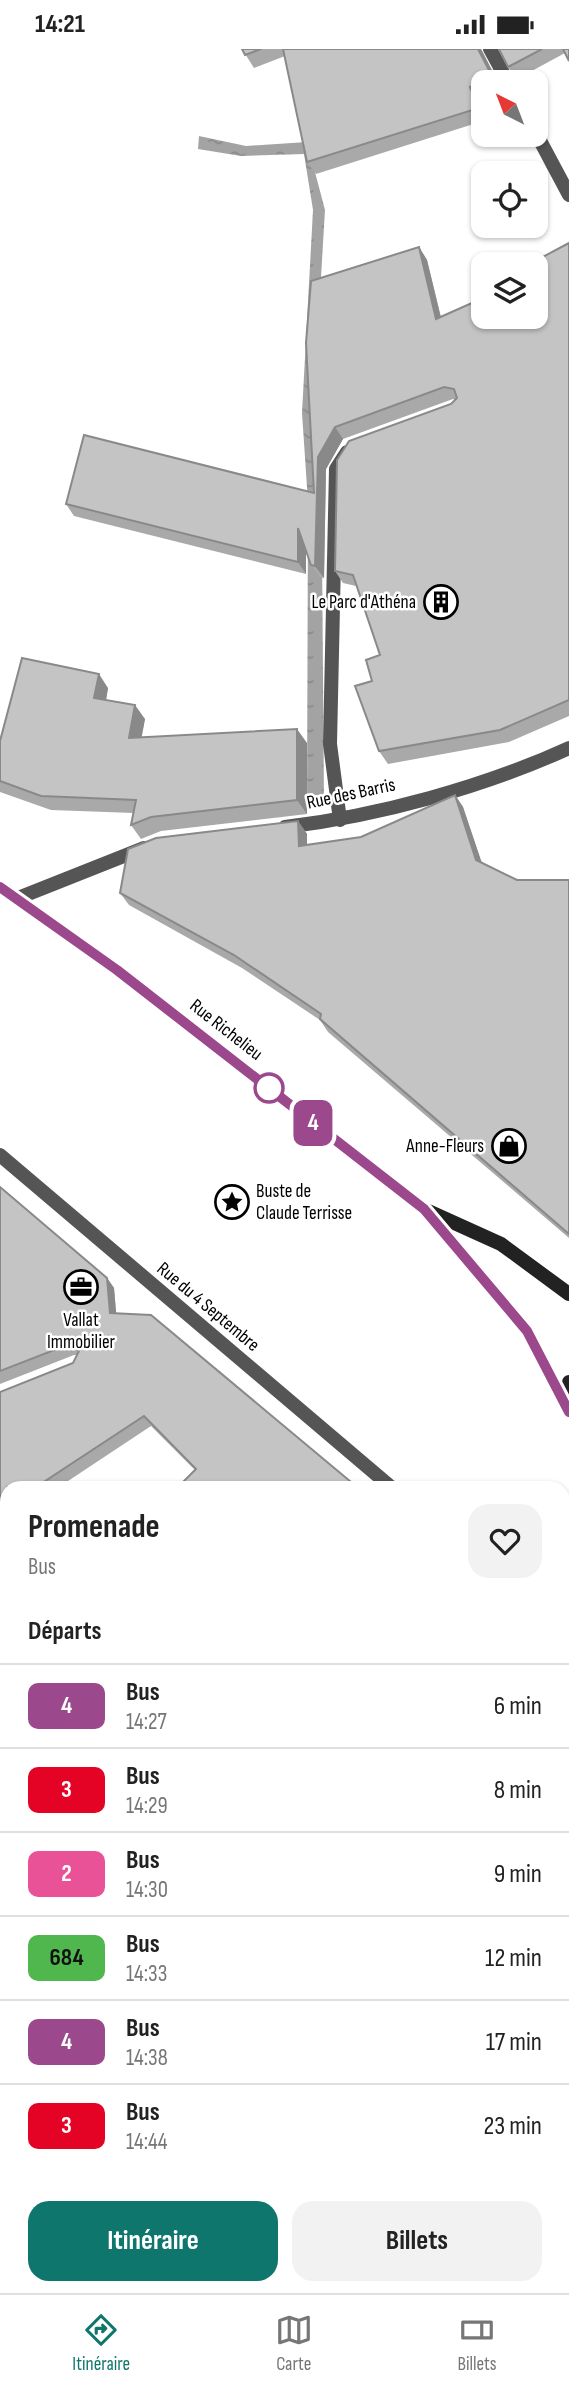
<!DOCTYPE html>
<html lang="fr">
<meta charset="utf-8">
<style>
:root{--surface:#fff;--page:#f2f2f2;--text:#222;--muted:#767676;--line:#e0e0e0;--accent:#0f766e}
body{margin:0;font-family:"Sofia Sans Condensed",sans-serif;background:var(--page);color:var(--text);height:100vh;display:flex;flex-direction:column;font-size:26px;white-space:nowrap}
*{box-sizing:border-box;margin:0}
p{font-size:23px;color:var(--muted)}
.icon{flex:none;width:38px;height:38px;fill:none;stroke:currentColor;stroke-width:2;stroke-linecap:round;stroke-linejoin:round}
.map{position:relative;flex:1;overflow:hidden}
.sheet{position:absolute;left:0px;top:1432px;width:570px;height:814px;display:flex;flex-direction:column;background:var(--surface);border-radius:21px 21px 0 0;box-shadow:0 2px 5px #0004}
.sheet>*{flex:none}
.badge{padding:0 14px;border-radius:10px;font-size:24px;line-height:46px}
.needle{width:46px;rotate:318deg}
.buttons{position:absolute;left:471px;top:21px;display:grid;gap:14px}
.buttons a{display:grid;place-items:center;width:77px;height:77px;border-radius:14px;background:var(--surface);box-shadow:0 2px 5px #0004;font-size:35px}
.map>.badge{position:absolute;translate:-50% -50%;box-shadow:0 0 0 4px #fff}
h2{padding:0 28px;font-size:26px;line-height:63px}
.round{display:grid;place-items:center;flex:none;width:74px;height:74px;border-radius:21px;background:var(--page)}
.summary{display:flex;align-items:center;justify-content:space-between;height:119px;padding:0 28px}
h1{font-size:33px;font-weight:700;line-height:52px}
.button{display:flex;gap:14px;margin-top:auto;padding:14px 28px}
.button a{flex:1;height:80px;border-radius:21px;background:var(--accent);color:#fff;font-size:28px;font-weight:700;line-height:80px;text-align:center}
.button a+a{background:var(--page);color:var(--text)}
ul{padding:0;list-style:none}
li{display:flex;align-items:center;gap:21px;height:84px;padding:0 28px;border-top:2px solid var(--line)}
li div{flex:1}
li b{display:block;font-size:26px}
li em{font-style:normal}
li .badge{min-width:77px;font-weight:700;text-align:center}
.status{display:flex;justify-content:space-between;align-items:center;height:49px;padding:0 35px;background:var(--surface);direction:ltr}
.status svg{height:19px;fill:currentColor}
.dock{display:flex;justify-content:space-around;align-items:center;height:98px;border-top:2px solid var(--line);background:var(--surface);font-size:19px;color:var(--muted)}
.dock a{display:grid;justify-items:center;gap:4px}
.dock .current{color:var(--accent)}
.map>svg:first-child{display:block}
</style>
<div class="status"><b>14:21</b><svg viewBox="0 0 49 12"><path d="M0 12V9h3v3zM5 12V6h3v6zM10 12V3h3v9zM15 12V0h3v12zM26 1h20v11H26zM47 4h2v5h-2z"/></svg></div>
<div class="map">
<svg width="569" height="2244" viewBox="0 0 569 2244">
<defs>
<pattern id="water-ripples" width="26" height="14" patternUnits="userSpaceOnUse" patternTransform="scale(1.75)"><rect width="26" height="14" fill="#a3a3a3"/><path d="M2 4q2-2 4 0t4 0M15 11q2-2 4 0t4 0" fill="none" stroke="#8b8b8b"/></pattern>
</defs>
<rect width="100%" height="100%" fill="#fff"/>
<path fill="url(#water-ripples)" d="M199 87 246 97 307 93 325 161 320 245 324 754 307 756 308 453 302 364 313 161 304 105 241 107 198 100Z"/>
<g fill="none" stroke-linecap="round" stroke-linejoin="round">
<g stroke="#555" stroke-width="14">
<path d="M340 771 330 695 336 420 347 403"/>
<path d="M0 1527 7 1537"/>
<path d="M0 1844 7 1794"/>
<path d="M0 1942 7 2001"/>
</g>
<g stroke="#555" stroke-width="14">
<path d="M490 0 508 33"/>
<path d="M536 84 569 146"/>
<path d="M285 778C378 767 484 738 569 699"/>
<path d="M18 849 144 799"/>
<path d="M0 1106 391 1438"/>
<path d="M474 2244V2238"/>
</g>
<g stroke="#222" stroke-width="14">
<path d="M0 838 117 921 424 1160 527 1281 569 1363"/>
<path d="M428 1162 501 1195 569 1245"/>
<path d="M569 1333V1340"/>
</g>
</g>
<g fill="#a9a9a9">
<path d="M242 0H481L498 33H483V48L478 51 483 61V72L316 125 307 113 285 7 254 19Z"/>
<path d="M499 0H569L565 4 517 30 508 18Z"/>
<path d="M569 194V667L509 693 388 715 379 702 372 632 380 606 356 537 343 534 335 522 455 351 453 350 343 390 326 420 324 529 320 528 311 516 306 503V525L74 467 66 455 314 444 306 294 419 198 427 211 441 268 542 223Z"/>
<path d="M108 639 106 651 145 670 141 688 307 694V765L161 782 141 790 131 776 134 764 51 761 0 743V692Z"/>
<path d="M455 746 463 758 481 813 517 831H569V1189L328 983 320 971 242 919 129 856 120 844 298 772 307 785V796L361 788Z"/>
<path d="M0 1138 107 1229 114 1239 116 1264 357 1438 195 1421 151 1377 59 1438H7L4 1519 0 1518V1343L73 1314 77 1306H74L0 1335Z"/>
<path d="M7 1531V1664L0 1665V1535H5Z"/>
<path d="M7 1669V1785L0 1790V1672Z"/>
<path d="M7 1996V2176L5 2244H0V2000L6 1998Z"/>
</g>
<g fill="#898989">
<path d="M478 0H481L498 33 492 27Z"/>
<path d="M470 38 478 51 483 61V64L479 59Z"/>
<path d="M419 198 427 211 444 282 436 270Z"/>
<path d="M335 378 343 390 326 420 324 529 315 517 318 408Z"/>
<path d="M298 479 306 491V525L298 513Z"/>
<path d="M99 625 108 639 104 663 94 649Z"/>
<path d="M135 656 145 670 139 703 129 689Z"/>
<path d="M297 680 307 694V765L297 751Z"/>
<path d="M455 746 463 758 485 823 476 811Z"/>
<path d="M298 772 307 785V809L299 797Z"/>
<path d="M107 1229 114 1239 117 1274 110 1264Z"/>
<path d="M0 2166 7 2176 5 2244H0Z"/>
<rect x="379" y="2238" width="7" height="6"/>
</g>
<g fill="#c4c4c4" stroke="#898989" stroke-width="2">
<path d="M242 0H261L245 6Z"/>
<path d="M283 0H478L492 27 470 38 479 59 307 113Z"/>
<path d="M499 0H542L508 18Z"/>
<path d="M563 0H569V12Z"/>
<path d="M569 194V651L500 681 379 702 355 637 372 632 366 611 380 606 353 526 335 522 337 411 349 392 451 355 457 349 454 340 444 338 335 378 318 408 315 517 311 516 298 479V513L66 455 84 386 314 444 306 294 311 232 419 198 436 270 483 249V268H536V226L542 223 537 211Z"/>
<path d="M22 609 99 625 94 649 135 656 129 689 297 680V751L151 768 131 776 136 751 41 747 0 732V692Z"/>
<path d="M455 746 476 811 517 831H569V1185L320 970 321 965 234 906 120 844 128 800 156 789 298 772 299 797 361 788Z"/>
<path d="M0 1138 107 1229 110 1264 151 1266 357 1438H178L196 1420 144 1367 36 1438H7V1523L0 1512V1343L73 1314 79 1302 75 1297 67 1296 0 1322Z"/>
<path d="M7 1531V1658L2 1654H0V1535H5Z"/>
<path d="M7 1669V1778L6 1777 0 1775V1672Z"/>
<path d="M7 1803V1969L2 1930 0 1927V1837L3 1835Z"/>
<path d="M7 1996V2165L0 2166V2000L6 1998Z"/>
<rect x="81" y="2238" width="298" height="6"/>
</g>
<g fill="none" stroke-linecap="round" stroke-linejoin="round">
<g stroke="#fff" stroke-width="16">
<path id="line" d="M0 838 117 921 424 1160 527 1282 569 1363"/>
</g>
<use href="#line" stroke="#9c488c" stroke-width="10"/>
</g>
<defs>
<g id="building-ring" transform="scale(1.75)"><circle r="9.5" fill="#fff" stroke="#000" stroke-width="1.5"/><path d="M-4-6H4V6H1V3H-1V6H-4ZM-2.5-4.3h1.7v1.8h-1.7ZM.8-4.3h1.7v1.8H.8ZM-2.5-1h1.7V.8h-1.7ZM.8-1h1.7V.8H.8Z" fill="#000"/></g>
<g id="shop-ring" transform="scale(1.75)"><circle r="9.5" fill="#fff" stroke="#000" stroke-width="1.5"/><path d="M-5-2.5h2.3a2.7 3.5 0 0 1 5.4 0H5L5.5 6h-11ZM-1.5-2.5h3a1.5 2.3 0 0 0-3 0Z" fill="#000"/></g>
<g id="sight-ring" transform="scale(1.75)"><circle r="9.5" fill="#fff" stroke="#000" stroke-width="1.5"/><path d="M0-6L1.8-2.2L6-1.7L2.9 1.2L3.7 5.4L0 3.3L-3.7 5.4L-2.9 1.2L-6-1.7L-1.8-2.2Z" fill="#000"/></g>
<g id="office-ring" transform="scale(1.75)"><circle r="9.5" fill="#fff" stroke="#000" stroke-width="1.5"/><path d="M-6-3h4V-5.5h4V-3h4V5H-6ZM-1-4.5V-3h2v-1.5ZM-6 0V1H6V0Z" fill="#000"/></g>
</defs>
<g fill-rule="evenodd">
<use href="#building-ring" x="441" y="553"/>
<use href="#shop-ring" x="509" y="1097"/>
<use href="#sight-ring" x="232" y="1153"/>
<use href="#office-ring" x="81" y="1238"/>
</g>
<circle fill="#fff" stroke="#9c488c" stroke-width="3.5" cx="269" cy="1039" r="14"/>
<g text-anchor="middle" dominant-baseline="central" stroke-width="5" stroke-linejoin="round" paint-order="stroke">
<g font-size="19" fill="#000" stroke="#fff" text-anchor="end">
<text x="416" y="553">Le Parc d'Athéna</text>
<text x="484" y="1097">Anne-Fleurs</text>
<text x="256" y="1142" text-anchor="start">Buste de<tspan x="256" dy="22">Claude Terrisse</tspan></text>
<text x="81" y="1271" text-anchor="middle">Vallat<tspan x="81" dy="22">Immobilier</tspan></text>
</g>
<g font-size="19" fill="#000" stroke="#fff">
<text transform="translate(351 745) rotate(-12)">Rue des Barris</text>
<text transform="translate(226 981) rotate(38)">Rue Richelieu</text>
<text transform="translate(208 1258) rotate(40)">Rue du 4 Septembre</text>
</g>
</g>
</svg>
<div class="buttons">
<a><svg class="needle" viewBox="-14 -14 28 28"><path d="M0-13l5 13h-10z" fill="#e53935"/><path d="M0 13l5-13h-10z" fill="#767676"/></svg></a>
<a><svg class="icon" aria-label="locate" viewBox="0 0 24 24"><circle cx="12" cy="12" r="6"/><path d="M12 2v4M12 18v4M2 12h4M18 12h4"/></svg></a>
<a><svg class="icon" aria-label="layers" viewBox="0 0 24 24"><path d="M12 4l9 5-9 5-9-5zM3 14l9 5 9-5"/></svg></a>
</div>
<b class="badge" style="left:313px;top:1074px;background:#9c488c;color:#fff">4</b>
<section class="sheet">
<div class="summary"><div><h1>Promenade</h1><p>Bus</p></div><a class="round"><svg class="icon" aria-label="heart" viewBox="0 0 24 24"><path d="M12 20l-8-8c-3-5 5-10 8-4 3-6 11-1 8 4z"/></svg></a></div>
<h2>Départs</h2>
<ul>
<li><span class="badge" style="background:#9c488c;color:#fff">4</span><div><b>Bus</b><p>14:27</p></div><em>6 min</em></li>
<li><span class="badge" style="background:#e40324;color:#fff">3</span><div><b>Bus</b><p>14:29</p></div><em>8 min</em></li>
<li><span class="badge" style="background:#ea5297;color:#fff">2</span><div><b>Bus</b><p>14:30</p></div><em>9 min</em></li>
<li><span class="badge" style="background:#50b74e;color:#111">684</span><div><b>Bus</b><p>14:33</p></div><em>12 min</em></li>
<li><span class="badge" style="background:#9c488c;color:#fff">4</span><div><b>Bus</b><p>14:38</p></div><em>17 min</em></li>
<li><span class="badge" style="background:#e40324;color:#fff">3</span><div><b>Bus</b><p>14:44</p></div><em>23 min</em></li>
</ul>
<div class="button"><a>Itinéraire</a><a>Billets</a></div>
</section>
</div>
<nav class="dock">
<a class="current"><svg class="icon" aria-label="directions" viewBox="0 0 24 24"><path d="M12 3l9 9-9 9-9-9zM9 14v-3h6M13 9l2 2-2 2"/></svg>Itinéraire</a>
<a><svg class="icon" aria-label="map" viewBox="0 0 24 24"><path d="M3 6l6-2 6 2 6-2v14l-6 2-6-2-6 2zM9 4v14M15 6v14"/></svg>Carte</a>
<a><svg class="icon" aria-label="tickets" viewBox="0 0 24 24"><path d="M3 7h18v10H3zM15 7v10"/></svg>Billets</a>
</nav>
